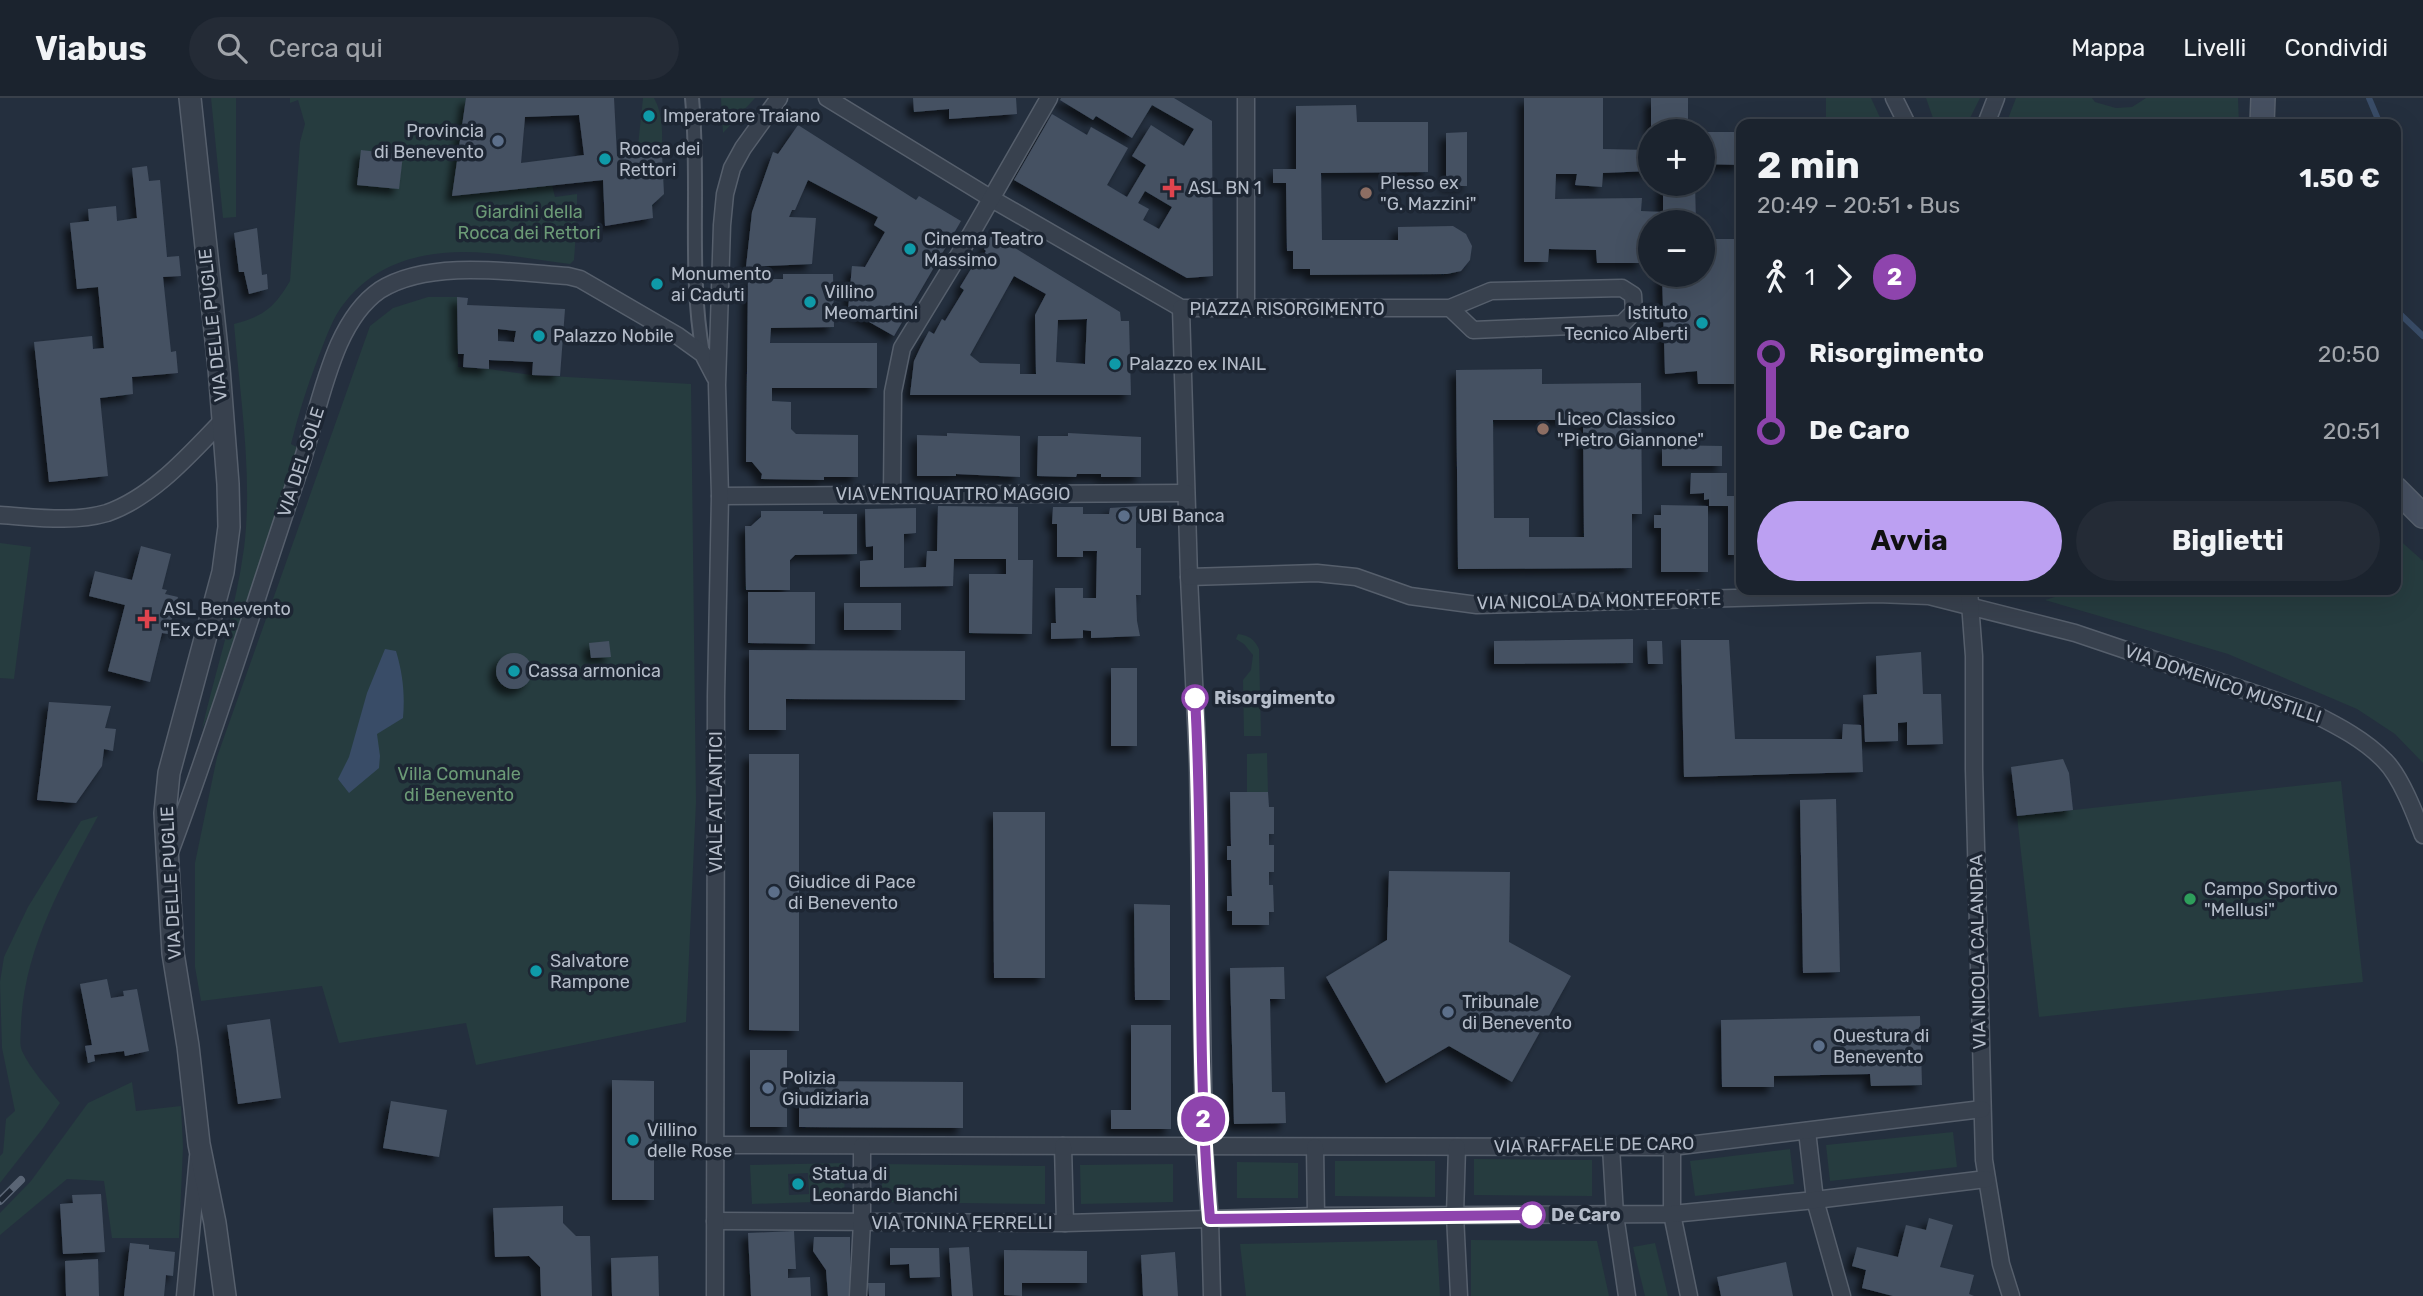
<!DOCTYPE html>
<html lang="it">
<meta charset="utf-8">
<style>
:root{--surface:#1b232e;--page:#242b36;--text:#f1f3f6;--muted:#a0a4aa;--line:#39404a;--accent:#bca0f2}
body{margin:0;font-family:Rubik,sans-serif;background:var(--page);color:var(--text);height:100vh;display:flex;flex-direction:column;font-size:26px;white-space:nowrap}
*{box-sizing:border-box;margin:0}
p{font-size:23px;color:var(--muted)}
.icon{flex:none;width:38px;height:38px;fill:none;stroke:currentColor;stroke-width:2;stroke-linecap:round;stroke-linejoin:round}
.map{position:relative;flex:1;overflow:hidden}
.drawer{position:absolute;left:1736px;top:21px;width:665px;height:476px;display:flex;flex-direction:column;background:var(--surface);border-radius:14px;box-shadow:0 7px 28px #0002,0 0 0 2px var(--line)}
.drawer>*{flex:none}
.badge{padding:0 14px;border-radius:23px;font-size:24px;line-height:46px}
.tools{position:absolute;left:1638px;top:21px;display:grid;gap:14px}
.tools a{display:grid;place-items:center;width:77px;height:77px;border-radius:50%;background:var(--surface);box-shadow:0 7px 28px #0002,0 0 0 2px var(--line);font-size:35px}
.map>.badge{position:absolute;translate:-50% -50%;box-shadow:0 0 0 4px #fff}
.legs{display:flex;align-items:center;gap:10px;height:77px;padding:0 21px;font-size:23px}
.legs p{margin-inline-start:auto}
.head{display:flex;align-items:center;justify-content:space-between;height:119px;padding:0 21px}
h1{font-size:38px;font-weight:700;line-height:52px}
.action{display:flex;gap:14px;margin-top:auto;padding:14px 21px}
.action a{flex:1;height:80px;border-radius:42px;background:var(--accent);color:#111;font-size:28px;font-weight:700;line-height:80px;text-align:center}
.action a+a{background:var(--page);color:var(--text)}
ul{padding:0 21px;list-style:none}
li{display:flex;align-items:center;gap:24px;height:77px;font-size:26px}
li i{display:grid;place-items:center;width:10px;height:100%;margin:0 9px;background:currentColor}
li i::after{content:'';width:18px;height:18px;margin:-9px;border:5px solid;border-radius:50%;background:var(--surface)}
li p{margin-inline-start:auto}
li:first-child i{background:linear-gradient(#0000 50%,currentColor 0)}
li:last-child i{background:linear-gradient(currentColor 50%,#0000 0)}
header{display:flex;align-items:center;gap:42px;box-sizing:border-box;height:98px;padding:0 35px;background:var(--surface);border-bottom:2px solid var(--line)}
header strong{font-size:33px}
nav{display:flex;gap:38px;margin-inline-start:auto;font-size:24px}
.search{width:490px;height:63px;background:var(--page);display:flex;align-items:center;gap:18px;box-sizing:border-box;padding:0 24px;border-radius:38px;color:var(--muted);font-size:26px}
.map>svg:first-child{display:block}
</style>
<header>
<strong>Viabus</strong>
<div class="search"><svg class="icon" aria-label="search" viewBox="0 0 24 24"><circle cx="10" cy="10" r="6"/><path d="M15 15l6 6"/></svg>Cerca qui</div>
<nav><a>Mappa</a><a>Livelli</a><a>Condividi</a></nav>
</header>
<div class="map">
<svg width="2423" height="1198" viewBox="0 0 2423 1198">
<defs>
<filter id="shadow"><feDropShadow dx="-6" dy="6" stdDeviation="3.5" flood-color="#0009"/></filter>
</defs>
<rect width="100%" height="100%" fill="#242f3e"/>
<g fill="#263c3f" fill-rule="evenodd">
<path d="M211 0H236V119L223 120Z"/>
<path d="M290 0H466L453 98 552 87 555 99 577 96V120L574 162 570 166C536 162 499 154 464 154 419 154 376 166 346 203 332 219 326 241 318 260 307 289 298 317 291 346L300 351 222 587 202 631C216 571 236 511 244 450 253 378 240 298 234 226 264 218 274 210 290 183L300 44 305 26 298 2 290 5Z"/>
<path d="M643 0H654C664 18 662 36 662 56L637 57Z"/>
<path d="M721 0H755L723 35Z"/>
<path d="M1826 0H1871L1883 26H1826Z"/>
<path d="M1926 0H1980L1967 26H1935Z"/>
<path d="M2016 0H2092L2095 4 2116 10 2132 9 2146 0H2238L2239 26H2006Z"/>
<path d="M428 199H457L458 269 489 271 532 277 691 286 696 704 686 924 476 967 466 925 339 945 322 888 201 903 195 869V765L217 659 370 228 393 210Z"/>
<path d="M2396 439 2423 463V665L2395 636 2357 611 2228 556 2045 502 2077 492H2396Z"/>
<path d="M0 445 31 449 14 581 0 580Z"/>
<path d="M1238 536C1250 538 1254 541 1259 551L1261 638H1244L1243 582 1251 572 1253 557 1244 546 1236 541Z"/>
<path d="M1267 655 1268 694H1247V656Z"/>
<path d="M2341 683 2363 884 2039 919 2017 718Z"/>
<path d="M98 718C63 784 24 850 21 927 21 935 19 946 22 953 31 972 47 989 60 1005L43 1030 0 1085V1058L3 1055 6 1021 15 1013 2 950 0 884 4 859 28 809 81 723Z"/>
<path d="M132 984 136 1013 181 1008 183 1049 179 1140H112L104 1083 67 1081 0 1137V1115L31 1083 88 1005Z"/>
<path d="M1953 1034 1957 1069 1830 1083 1826 1047Z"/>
<path d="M1790 1051 1794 1086 1695 1098 1690 1063Z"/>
<path d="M1474 1061 1592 1062V1098L1474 1097Z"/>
<path d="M1335 1063H1435V1099L1335 1098Z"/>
<path d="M1237 1064 1298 1065V1100H1237Z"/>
<path d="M844 1065 845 1103 752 1106 750 1067ZM808 1075 809 1096 789 1097 788 1076Z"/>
<path d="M882 1066 1045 1068V1106L882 1104Z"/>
<path d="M1173 1066V1104L1081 1106 1080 1067Z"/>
<path d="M1437 1142 1440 1198H1246L1240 1146Z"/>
<path d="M1471 1142 1597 1143 1609 1198H1471Z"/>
<path d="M1655 1145 1668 1198H1645L1633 1149Z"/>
</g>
<path fill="#394c67" d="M385 551 396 553C403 576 405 597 403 620L377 636 380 658 379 670 349 695 338 681 349 659 367 595Z"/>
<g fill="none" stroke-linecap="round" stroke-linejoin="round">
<g stroke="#394c67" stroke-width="6">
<path d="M2369 0 2380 26"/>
<path d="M2396 208 2399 215 2423 238"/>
</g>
</g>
<g fill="#455162" fill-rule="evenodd" filter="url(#shadow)">
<path d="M466 0H614L617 58 662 56 664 96 652 107 653 120 605 128 603 82 452 98ZM579 17 584 57 521 65 525 19Z"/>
<path d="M913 0H1016L1017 16 949 21V11L914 14Z"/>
<path d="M1061 0H1174L1212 23 1213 178 1187 180 1014 82 1052 16 1087 37 1091 29 1128 50 1107 87 1127 99 1146 67 1132 58 1151 27 1184 48 1194 31 1152 7 1132 40 1096 18 1093 22 1060 2ZM1145 93 1172 109 1159 131 1143 122 1149 111 1138 105Z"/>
<path d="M1524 0H1603V51L1650 52V73L1603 75 1602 89 1575 87 1577 76H1556L1555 101 1642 100 1641 113 1663 114V86H1695L1696 124H1650V152H1642L1643 165H1597L1596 152 1549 151 1548 164H1524Z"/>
<rect x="1651" y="0" width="37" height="33"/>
<path d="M1356 7 1357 24H1428V74L1321 75 1322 142H1398V129L1453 128 1466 136 1472 148 1470 162 1461 173 1447 176 1310 177V171H1293V153H1287L1286 85H1273V71H1296V8Z"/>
<path d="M798 27 916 102 919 98 961 123 894 238 848 212 852 168 865 169 885 134 874 127 878 119 808 82 795 112H792L789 119 816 120 812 166 746 169 752 114 773 54 778 56Z"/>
<path d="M1467 34V88H1446V35Z"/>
<path d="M1703 34H1741V67L1703 66Z"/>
<path d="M361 52 403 57 399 91 357 87Z"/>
<path d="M147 68 149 83 160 82 167 159 179 158 181 178 163 179 171 254 176 253 178 275 132 279 133 296 100 300 108 378 49 384 34 244 92 238 93 251 104 250 98 189 77 191 70 125 89 123 88 111 116 108 117 123 137 120 132 70Z"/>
<path d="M257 130 262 177 267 176 268 191 249 196 244 174H239L234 135Z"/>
<path d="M992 136 1120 214 1121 223H1129L1131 297H910L914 263 921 248 929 233 934 236 942 221 945 223 964 192 960 189 971 171 973 172 986 153 984 151ZM1014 178 1046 196 1035 217 1036 276H1020V266L980 265 970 257ZM1087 221 1085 266 1056 264 1058 222Z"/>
<path d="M1703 141H1741V286H1698L1697 273 1665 276 1662 177H1703Z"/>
<path d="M783 176H833L834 229 771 230 770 245H877V290H772V303L791 304V331L796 336 858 337V379H824V382L761 381 762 376 752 364H746L748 181H783Z"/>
<path d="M457 199 468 200 467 207 565 211 560 278 532 277 533 264 489 262V271L463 269 464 256H458ZM498 231 516 233 514 244 498 243Z"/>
<path d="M1542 271V286L1641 285 1642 416H1632V470L1458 471 1456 272ZM1493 322H1583L1584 439H1529V420H1494Z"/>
<path d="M947 335 1020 338V379L956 376V378H917V337L947 338Z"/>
<path d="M1068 335 1141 339V379H1101V376H1077L1076 379 1037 378 1038 338H1068Z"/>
<path d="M1662 347 1722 348V368H1662Z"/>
<path d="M1691 375H1727V398H1741V457H1728V408H1709V401L1704 402V395L1690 396Z"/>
<path d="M1661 407 1708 408V474H1661V430H1654V417H1661Z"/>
<path d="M938 408 1018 409V462H1033L1032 536 969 535V476H1006V461H954L953 488 860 489V463L873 462V448L866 449 865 411 916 410V435L904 436V470L926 469 927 453H937Z"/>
<path d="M1140 408 1136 424V450H1141V497H1136L1137 523 1140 538 1091 540V533L1083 532V540L1051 541V525H1056L1055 490H1083V500H1096L1097 453H1083V459H1057V426H1052L1053 409H1083V416H1109L1110 410Z"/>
<path d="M761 413H823V416H857V456L795 457 790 462V492H746L745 428H751L761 419Z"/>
<path d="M141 448 171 456 162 491 167 492 165 496 178 499 168 536 162 535 150 584 108 573 125 507 89 498 95 473 132 482Z"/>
<path d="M748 494H815V546L748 545Z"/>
<rect x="844" y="505" width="57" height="27"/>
<path d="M1633 541V565L1494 566V543Z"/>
<path d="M1681 542H1729L1735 641H1842L1843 626 1861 627 1863 674 1684 679Z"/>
<path d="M609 543 611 559 591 560 589 545Z"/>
<path d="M1647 543H1662L1663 566H1648Z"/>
<path d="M749 552 965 553V602L786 601V632H749Z"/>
<path d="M1921 554 1923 596H1941L1943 646 1907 647V624L1898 625V643L1865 644 1863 597 1877 596 1876 558Z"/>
<circle cx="514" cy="573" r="18"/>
<rect x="1111" y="570" width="26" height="78"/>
<path d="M49 604 111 608 105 630 116 631 113 653 104 651 102 668 76 705 37 702Z"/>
<path d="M749 656H799V933L749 932Z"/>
<path d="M2063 661 2069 675 2073 712 2017 718 2011 669Z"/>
<path d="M1230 694H1268L1269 709H1274V736H1269V747H1274V774H1269V787H1273L1274 814H1269V827H1232V813H1227V798H1232L1231 762H1227V748H1231Z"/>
<path d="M1836 701 1840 874 1803 875 1800 702Z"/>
<path d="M993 714H1045V880H994Z"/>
<path d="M1389 773 1510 774 1509 844 1571 878 1512 984 1449 948 1386 985 1326 879 1387 842Z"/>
<path d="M1134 806 1170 807V902H1135Z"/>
<path d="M1284 869 1285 901H1270L1272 994H1285L1286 1025 1234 1026 1230 870Z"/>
<path d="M107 881 111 900 124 898 123 893 137 891 149 953 125 958 124 953 94 957 95 963 88 965 85 948 92 947 80 886Z"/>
<path d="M1920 918 1922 987 1871 988 1870 976 1774 978V989H1722L1721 922Z"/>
<path d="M270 921 281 1000 238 1006 227 927Z"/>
<path d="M1131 927H1171V1031H1111V1012H1131Z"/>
<rect x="750" y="952" width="37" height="77"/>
<path d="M612 982 654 983V1102H612Z"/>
<path d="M799 983 963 984V1030L799 1029Z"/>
<path d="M391 1003 447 1012 439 1059 383 1050Z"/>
<path d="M101 1096 105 1154 63 1156 60 1106 73 1105 72 1097Z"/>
<path d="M563 1108V1125L576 1138H590L592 1198H541L540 1169 529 1158 495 1159 493 1110Z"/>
<path d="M1929 1120 1953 1127 1940 1169 1974 1177 1969 1196 1974 1198H1893L1862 1190 1866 1172 1852 1168 1857 1149 1898 1159 1906 1127 1926 1132Z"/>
<path d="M794 1133 796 1171H788V1180L810 1179 811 1198H751L748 1135Z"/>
<path d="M814 1139H850V1198H828L826 1172 813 1153Z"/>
<path d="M130 1145 149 1147V1151L175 1154 173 1178 166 1177 164 1198H124Z"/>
<path d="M969 1149 973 1198H952L949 1150Z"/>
<path d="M890 1150H939L940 1179 910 1180 909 1166 890 1167Z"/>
<path d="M1004 1152 1087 1153V1185H1022V1198L1004 1197Z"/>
<path d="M1175 1154 1178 1198H1143L1141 1157Z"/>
<path d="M658 1158 659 1198H612L611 1160Z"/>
<path d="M98 1161 99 1198H66L65 1163Z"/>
<path d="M1786 1164 1793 1198H1721L1717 1179Z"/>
<path d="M868 1185H885V1198H869Z"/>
</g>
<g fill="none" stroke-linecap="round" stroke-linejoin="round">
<g stroke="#565f6c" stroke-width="16">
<path id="pedestrian" d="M692 0C700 85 688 171 703 256"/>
</g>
<g stroke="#565f6c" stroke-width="19">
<g id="minor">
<path d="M827 0 992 101 1181 210H1450L1491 193 1622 190 1633 197 1634 214 1622 226 1473 232 1450 210"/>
<path d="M1894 0 1907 26"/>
<path d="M1986 26 1996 0"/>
<path d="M1181 210 1189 479 1198 666 1204 1049 1210 1121 1212 1198"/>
<path d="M1246 210V0"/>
<path d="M892 397 893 294 902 250 960 155 1049 0"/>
<path d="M720 398 1186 395"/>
<path d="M0 417C34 419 73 425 107 415 153 399 190 356 223 322"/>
<path d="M1189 479 1317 475 1356 479 1410 498 1477 507 1877 496 1929 498 2075 535 2312 615C2338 628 2365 642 2385 663 2401 679 2415 716 2423 737"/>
<path d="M1969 492 1974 558V671L1984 1062 2001 1166 2011 1198"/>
<path d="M170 754C217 629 256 500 299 373 313 331 321 287 339 246 348 226 361 205 380 192 429 161 512 174 568 178L580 181 599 192 678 238 703 256 715 279"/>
<path d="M1807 1033 1815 1102 1842 1198"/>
<path d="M716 1047 1672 1049 1982 1011"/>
<path d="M1063 1048 1065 1125"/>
<path d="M1315 1049 1316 1118"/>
<path d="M1457 1049 1455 1117 1459 1198"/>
<path d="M1611 1049 1615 1117 1627 1198"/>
<path d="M1672 1049V1116L1689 1198"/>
<path d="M715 1123 1065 1125 1316 1118 1672 1116 1815 1102 1986 1081"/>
<path d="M185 1198 198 1059"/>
<path d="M715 1198 716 598 720 398 717 287 722 127 725 96 732 70 743 50 779 0"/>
<path d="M858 1198 862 1124V1048"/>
</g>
</g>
<g stroke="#565f6c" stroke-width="24">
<path id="tertiary" d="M190 0 219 270 228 386 229 429 223 474 169 675 165 715 173 855 188 948 199 1046 215 1125 225 1198"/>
</g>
<g stroke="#565f6c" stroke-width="26">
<g id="secondary">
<path d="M2262 26 2263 0"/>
<path d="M2396 391 2423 418"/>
</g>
</g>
<use href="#pedestrian" stroke="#38414e" stroke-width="12"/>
<use href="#minor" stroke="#38414e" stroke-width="16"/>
<use href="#tertiary" stroke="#38414e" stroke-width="21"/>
<use href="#secondary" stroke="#465061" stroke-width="23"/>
<g stroke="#5a6575" stroke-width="8">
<path id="rail" d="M0 1103 21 1082"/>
</g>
<use href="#rail" stroke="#1d2633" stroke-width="5" stroke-dasharray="16" stroke-linecap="butt"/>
</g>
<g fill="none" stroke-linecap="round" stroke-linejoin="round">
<g stroke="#fff" stroke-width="16">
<path id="line-1" d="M1195 600C1205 773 1195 948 1210 1121L1532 1117"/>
</g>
<use href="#line-1" stroke="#8e44ad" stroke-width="10"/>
</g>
<g fill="#0f9aa8" stroke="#1d2633" stroke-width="2.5">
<circle cx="649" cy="18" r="7"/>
<circle cx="605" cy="61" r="7"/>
<circle cx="910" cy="151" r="7"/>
<circle cx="657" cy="186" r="7"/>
<circle cx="810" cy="204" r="7"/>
<circle cx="1702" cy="225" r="7"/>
<circle cx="539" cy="238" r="7"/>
<circle cx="1115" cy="266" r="7"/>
<circle cx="514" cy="573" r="7"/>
<circle cx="536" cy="873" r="7"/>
<circle cx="633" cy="1042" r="7"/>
<circle cx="798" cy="1086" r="7"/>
</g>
<g fill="#5c6f8a" stroke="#1d2633" stroke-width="2.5">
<circle cx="498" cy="43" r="7"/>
<circle cx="1124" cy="418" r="7"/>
<circle cx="774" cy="794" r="7"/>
<circle cx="1448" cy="914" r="7"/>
<circle cx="1819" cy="948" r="7"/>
<circle cx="768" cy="990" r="7"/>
</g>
<g fill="#e0444e" stroke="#1d2633" stroke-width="2.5">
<path d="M1168.5 79.5h7v7h7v7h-7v7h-7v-7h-7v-7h7z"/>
<path d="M143.5 510.5h7v7h7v7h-7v7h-7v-7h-7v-7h7z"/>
</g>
<g fill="#8d6e63" stroke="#1d2633" stroke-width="2.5">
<circle cx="1366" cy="95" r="7"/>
<circle cx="1543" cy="331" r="7"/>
</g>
<g fill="#fff" stroke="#8e44ad" stroke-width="3.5">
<circle cx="1195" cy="600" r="12"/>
<circle cx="1532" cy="1117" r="12"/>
</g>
<circle fill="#2e9e5b" stroke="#1d2633" stroke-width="2.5" cx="2190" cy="801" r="7"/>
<g text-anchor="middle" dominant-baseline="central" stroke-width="7" stroke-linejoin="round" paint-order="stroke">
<g font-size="18" fill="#b4bcc9" stroke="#1d2633" text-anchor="start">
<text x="663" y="18">Imperatore Traiano</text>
<text x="484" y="33" text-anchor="end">Provincia<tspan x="484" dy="21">di Benevento</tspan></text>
<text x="619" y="51">Rocca dei<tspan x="619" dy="21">Rettori</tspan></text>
<text x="1380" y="85">Plesso ex<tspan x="1380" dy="21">"G. Mazzini"</tspan></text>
<text x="1188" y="90">ASL BN 1</text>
<text x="924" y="141">Cinema Teatro<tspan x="924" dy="21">Massimo</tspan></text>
<text x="671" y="176">Monumento<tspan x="671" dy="21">ai Caduti</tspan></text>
<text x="824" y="194">Villino<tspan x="824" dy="21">Meomartini</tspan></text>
<text x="1688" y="215" text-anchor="end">Istituto<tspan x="1688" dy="21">Tecnico Alberti</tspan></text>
<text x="553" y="238">Palazzo Nobile</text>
<text x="1129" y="266">Palazzo ex INAIL</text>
<text x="1557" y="321">Liceo Classico<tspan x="1557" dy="21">"Pietro Giannone"</tspan></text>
<text x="1138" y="418">UBI Banca</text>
<text x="163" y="511">ASL Benevento<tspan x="163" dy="21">"Ex CPA"</tspan></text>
<text x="528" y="573">Cassa armonica</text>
<text x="788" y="784">Giudice di Pace<tspan x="788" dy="21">di Benevento</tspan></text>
<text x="2204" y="791">Campo Sportivo<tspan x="2204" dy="21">"Mellusi"</tspan></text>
<text x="550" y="863">Salvatore<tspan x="550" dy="21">Rampone</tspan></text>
<text x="1462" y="904">Tribunale<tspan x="1462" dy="21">di Benevento</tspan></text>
<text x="1833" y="938">Questura di<tspan x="1833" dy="21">Benevento</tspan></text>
<text x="782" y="980">Polizia<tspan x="782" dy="21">Giudiziaria</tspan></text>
<text x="647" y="1032">Villino<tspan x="647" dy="21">delle Rose</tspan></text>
<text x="812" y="1076">Statua di<tspan x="812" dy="21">Leonardo Bianchi</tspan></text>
</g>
<g font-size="18" fill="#6b9a76" stroke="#1d2633">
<text x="529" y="114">Giardini della<tspan x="529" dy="21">Rocca dei Rettori</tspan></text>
<text x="459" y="676">Villa Comunale<tspan x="459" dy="21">di Benevento</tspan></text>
</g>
<g font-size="18" fill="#b4bcc9" stroke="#1d2633">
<text x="1287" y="211">PIAZZA RISORGIMENTO</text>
<text transform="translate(213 227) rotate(-96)">VIA DELLE PUGLIE</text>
<text transform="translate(301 364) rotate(-72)">VIA DEL SOLE</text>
<text x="953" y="396">VIA VENTIQUATTRO MAGGIO</text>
<text transform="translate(1599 503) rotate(-1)">VIA NICOLA DA MONTEFORTE</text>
<text transform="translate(2223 586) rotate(19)">VIA DOMENICO MUSTILLI</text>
<text transform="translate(716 704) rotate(-90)">VIALE ATLANTICI</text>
<text transform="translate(171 785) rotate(-93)">VIA DELLE PUGLIE</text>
<text transform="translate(1978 854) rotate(-91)">VIA NICOLA CALANDRA</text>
<text transform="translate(1594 1047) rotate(-1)">VIA RAFFAELE DE CARO</text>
<text x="962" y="1125">VIA TONINA FERRELLI</text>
</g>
<g font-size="18" font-weight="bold" fill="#b4bcc9" stroke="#1d2633" text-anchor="start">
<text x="1214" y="600">Risorgimento</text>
<text x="1551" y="1117">De Caro</text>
</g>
</g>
</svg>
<div class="tools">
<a>+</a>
<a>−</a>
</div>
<b class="badge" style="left:1203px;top:1021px;background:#8e44ad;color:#fff">2</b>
<section class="drawer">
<div class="head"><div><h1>2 min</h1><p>20:49 – 20:51 · Bus</p></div><b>1.50 €</b></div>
<div class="legs"><svg class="icon" aria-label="walk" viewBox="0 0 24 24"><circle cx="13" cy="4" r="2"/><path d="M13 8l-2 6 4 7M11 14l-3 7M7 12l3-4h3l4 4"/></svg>1<svg class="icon" aria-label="forward" viewBox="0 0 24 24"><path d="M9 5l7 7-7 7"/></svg><b class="badge" style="background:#8e44ad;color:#fff">2</b></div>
<ul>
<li><i style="color:#8e44ad"></i><b>Risorgimento</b><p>20:50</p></li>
<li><i style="color:#8e44ad"></i><b>De Caro</b><p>20:51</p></li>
</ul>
<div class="action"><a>Avvia</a><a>Biglietti</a></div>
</section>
</div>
